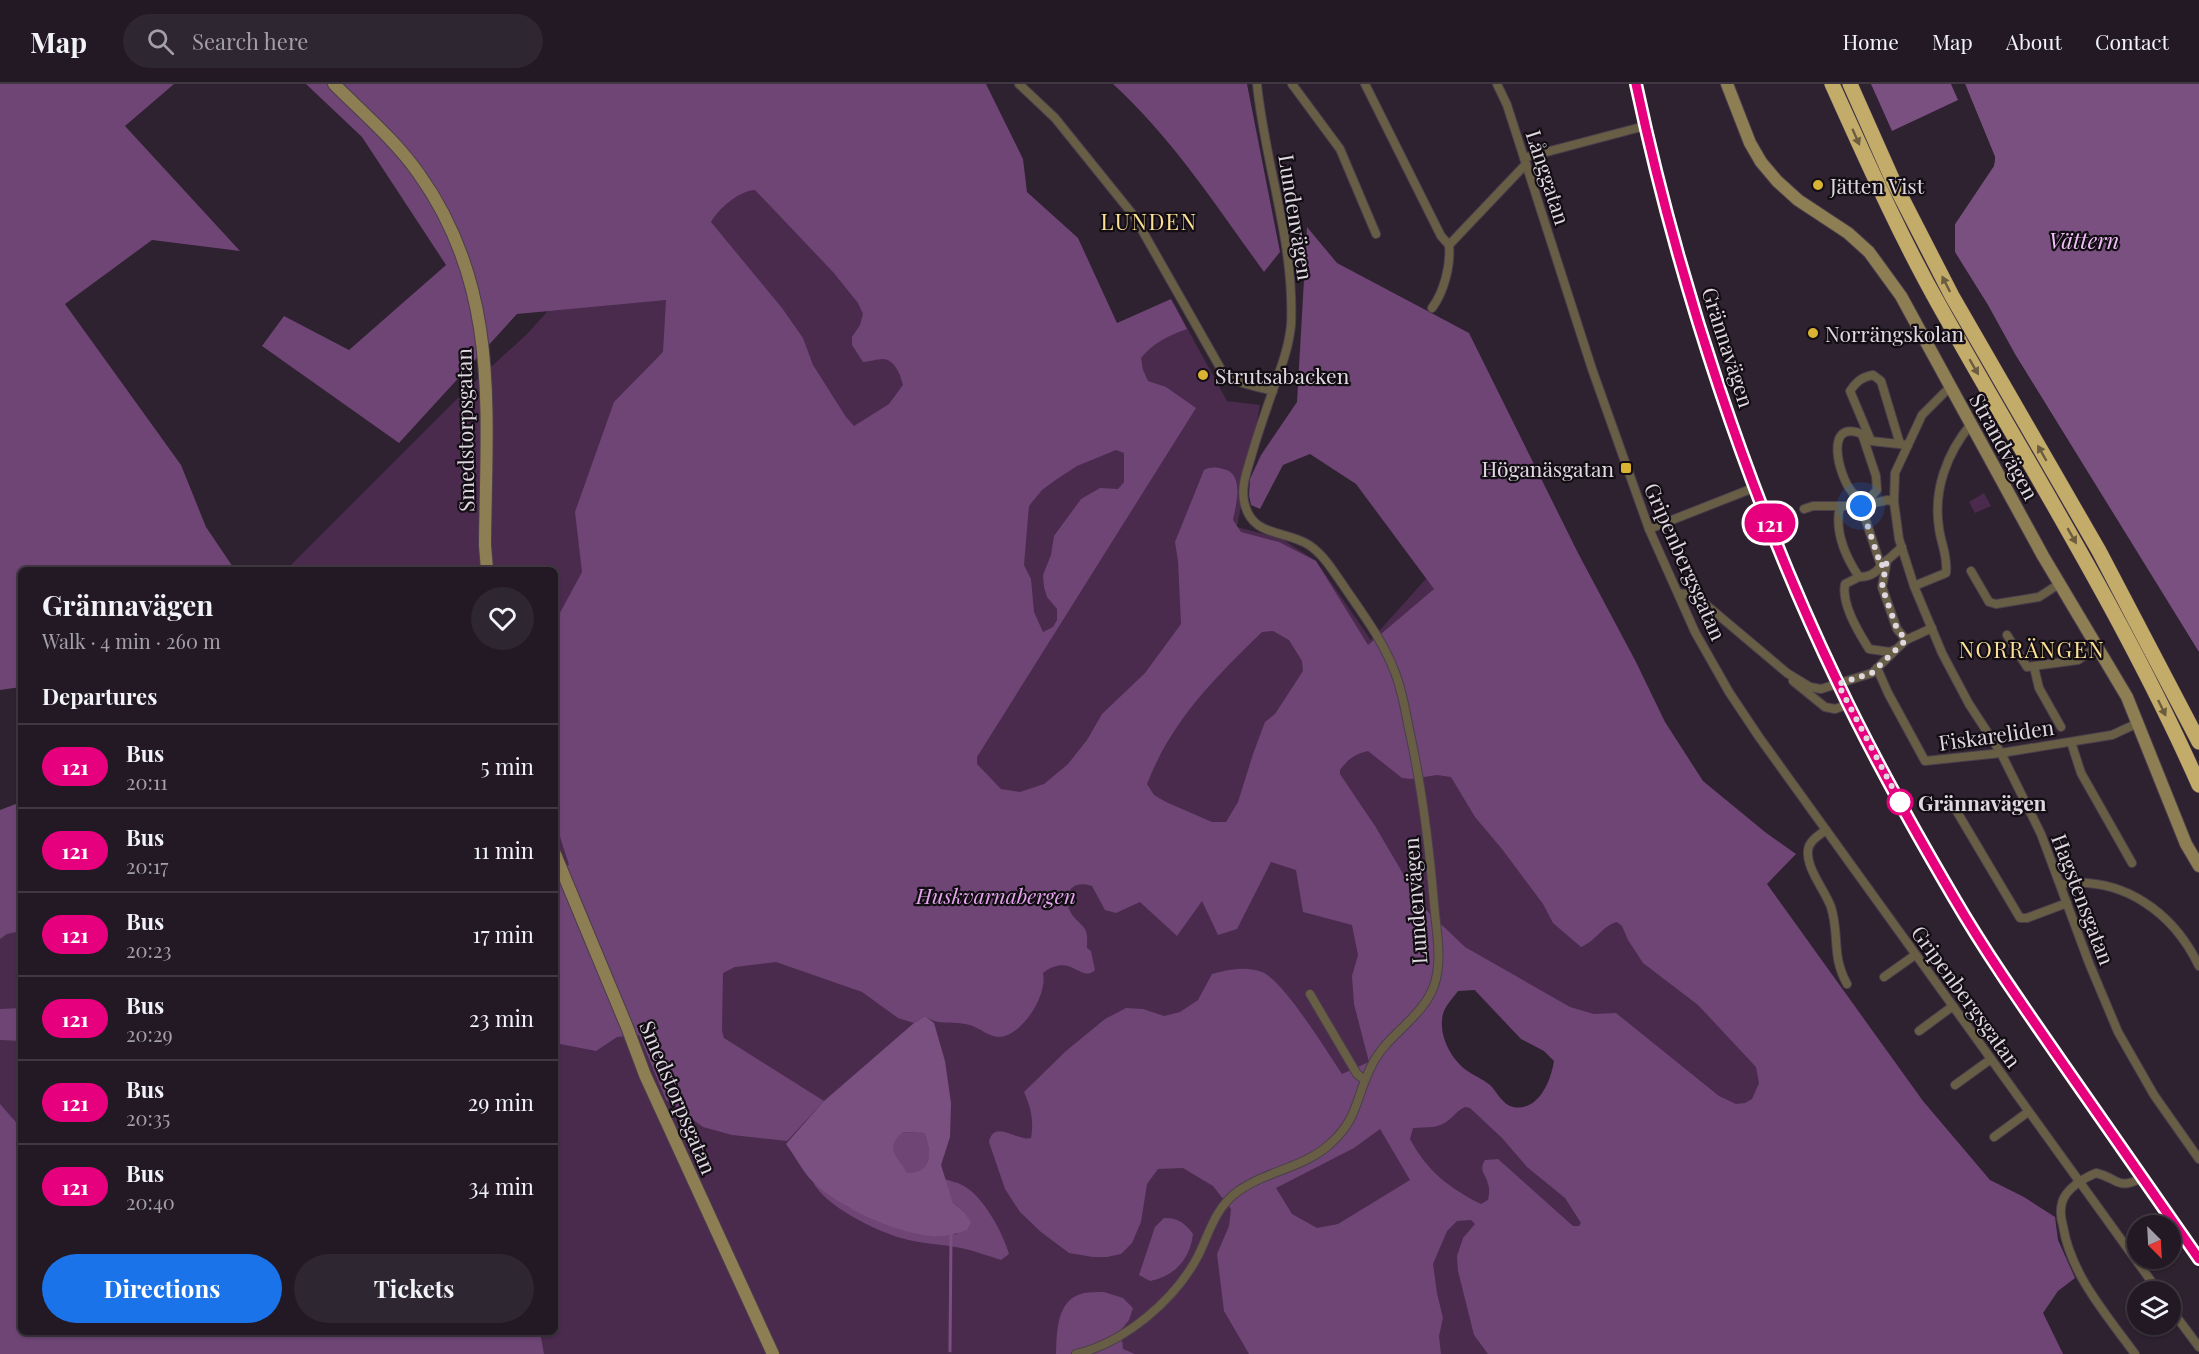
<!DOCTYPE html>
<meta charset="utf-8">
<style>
:root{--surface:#221924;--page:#2e2631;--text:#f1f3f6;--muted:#a2a0a6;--line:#3f3841;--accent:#1a73e8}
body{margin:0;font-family:"Playfair Display",serif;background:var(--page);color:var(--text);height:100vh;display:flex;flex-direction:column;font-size:22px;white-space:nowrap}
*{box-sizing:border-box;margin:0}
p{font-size:20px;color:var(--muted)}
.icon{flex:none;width:33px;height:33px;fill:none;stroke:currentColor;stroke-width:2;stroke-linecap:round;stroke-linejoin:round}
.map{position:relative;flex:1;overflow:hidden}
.sheet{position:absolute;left:18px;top:483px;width:540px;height:768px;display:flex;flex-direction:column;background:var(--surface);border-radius:9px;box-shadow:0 2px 4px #0004,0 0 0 2px var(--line)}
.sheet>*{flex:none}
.badge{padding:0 12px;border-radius:20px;font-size:21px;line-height:39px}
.needle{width:39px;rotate:156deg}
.tools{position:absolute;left:2127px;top:1131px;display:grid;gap:12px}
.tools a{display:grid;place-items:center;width:54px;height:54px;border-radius:50%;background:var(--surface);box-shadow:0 2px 4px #0004,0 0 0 2px var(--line);font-size:30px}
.you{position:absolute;width:30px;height:30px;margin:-15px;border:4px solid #fff;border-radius:50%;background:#1a73e8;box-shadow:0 0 0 9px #1a73e833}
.map>.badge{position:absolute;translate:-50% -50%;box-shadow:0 0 0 3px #fff}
h2{padding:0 24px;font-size:22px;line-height:54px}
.round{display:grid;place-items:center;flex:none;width:63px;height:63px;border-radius:32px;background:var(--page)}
.summary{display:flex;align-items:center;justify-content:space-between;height:102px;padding:0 24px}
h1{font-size:28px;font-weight:700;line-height:45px}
.primary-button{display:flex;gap:12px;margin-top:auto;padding:12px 24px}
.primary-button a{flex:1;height:69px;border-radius:36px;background:var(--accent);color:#fff;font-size:24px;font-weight:700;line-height:69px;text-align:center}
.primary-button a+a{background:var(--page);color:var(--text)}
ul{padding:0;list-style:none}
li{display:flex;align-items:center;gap:18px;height:84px;padding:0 24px;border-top:2px solid var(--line)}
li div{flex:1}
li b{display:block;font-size:22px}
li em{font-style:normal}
li .badge{min-width:66px;font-weight:700;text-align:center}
header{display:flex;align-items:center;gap:36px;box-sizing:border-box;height:84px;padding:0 30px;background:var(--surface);border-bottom:2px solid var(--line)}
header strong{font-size:28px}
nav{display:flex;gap:33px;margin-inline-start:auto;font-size:21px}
.search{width:420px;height:54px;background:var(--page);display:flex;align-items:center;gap:15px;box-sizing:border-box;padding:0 21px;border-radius:33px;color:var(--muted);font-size:22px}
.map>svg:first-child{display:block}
</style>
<header>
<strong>Map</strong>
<div class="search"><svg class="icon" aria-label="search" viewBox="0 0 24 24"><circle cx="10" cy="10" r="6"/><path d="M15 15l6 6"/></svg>Search here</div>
<nav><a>Home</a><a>Map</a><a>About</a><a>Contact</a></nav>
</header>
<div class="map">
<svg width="2199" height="1270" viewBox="0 0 2199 1270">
<rect width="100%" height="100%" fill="#2e2130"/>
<g fill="#4a2b4e" fill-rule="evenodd">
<path d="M967 9 1113 249 1174 220 1227 317 1260 321 1237 443 1282 455 1316 477 1371 556 1441 478 2031 1204 2063 1270H0V774L21 752V1248H555V486H286L466 306 527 250 584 187 635 145ZM1457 888 1514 948 1563 972 1536 1051 1410 962Z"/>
<path d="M1984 409 1991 422 1975 429 1969 418Z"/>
</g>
<g fill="#6e4574" fill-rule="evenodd">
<path d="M0 0H174L125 42 240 167 152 156 65 220 181 381 206 443 235 486H21V603L0 606Z"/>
<path d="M306 0H986L1023 75 1027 108 1078 154 1117 239 1171 215 1187 245C1168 252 1154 258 1141 274L1143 286 1148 297 1166 303 1196 324 977 673V680L1001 705 1020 708 1044 700 1068 680 1087 656 1102 630 1145 589 1181 540 1178 477 1175 458 1204 386C1211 383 1215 383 1223 385 1245 389 1236 421 1233 436L1241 448 1279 458 1316 477 1368 561 1434 505 1356 400 1310 370 1283 381 1260 425 1251 421 1249 411 1250 395 1261 371 1297 318 1307 143 1337 179 1469 249 1578 469 1636 578 1665 638 1703 697 1765 748 1796 770 1767 800 1923 1017 1990 1096 2024 1113 2055 1133 2058 1156 2075 1194 2058 1207 2043 1229 2063 1270H1488L1474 1251 1458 1187 1457 1172 1463 1154 1475 1140 1471 1136 1457 1137 1447 1147 1433 1180 1437 1209 1443 1234 1439 1252 1441 1270H1249L1224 1227 1217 1170 1229 1142 1231 1125 1213 1102 1183 1084 1158 1085 1147 1100 1141 1138 1132 1159 1121 1170 1107 1173H1093L1069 1169 1041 1148 1020 1128 1005 1105 989 1058C994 1034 1017 1058 1031 1054 1034 1036 1031 1024 1024 1008L1066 967 1105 935 1126 924 1143 925 1164 932 1180 928 1198 916 1212 890C1229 885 1246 882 1262 888 1283 896 1328 969 1342 990L1369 978 1354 920 1352 892 1358 871 1352 841 1303 828 1296 786 1271 778 1237 845 1218 851 1202 817 1177 852 1140 818 1116 829 1105 826 1092 802C1073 795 1061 809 1070 827 1073 834 1081 839 1085 845 1088 850 1087 858 1087 864L1091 867 1095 886C1081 900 1071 867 1043 889 1048 911 1022 952 999 953 989 953 980 944 970 941 953 936 939 943 925 932L914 939 898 934 862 908 776 878 735 883 723 889 722 947 724 954 824 1017 787 1057 732 1051 703 1043 666 1016 639 951 617 953 596 967 555 959V783L569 781 555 737V538L582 488 575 428 614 318 663 268 666 216 517 230 399 359 262 262 284 232 349 266 446 181 362 53ZM755 106 833 188 858 219 863 230 860 241 852 253V261L863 278C869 278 876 275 883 275 894 275 901 291 903 301L889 320 854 342 846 333 813 281 803 254 782 224 711 138C719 124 739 107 755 106ZM1116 366 1124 369V398L1118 405 1100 404 1081 415 1054 452 1051 471 1043 491 1044 503 1047 513 1057 525V536L1053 543 1043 548 1034 528 1031 495 1024 481 1029 422 1042 406 1057 395 1077 382ZM1273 547 1289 556 1302 577 1303 587 1275 630 1265 638 1253 670 1238 718 1226 738H1212L1166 718 1154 711 1147 700C1172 636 1214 595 1262 548ZM1368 667 1402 694 1411 695 1437 691 1451 693 1475 733 1502 765 1543 820 1553 839 1581 863C1596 857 1602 842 1617 838L1622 842 1628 856 1643 879 1698 921 1756 983 1759 999 1752 1015 1745 1019 1736 1020 1719 1012 1616 929 1594 930 1570 923 1465 863 1422 822 1375 742 1340 690V686C1348 675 1355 670 1368 667ZM1475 906 1521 955 1544 967 1554 977C1551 996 1539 1028 1513 1023 1503 1021 1497 1008 1490 1001 1483 995 1474 992 1466 986 1450 974 1438 950 1443 930 1445 922 1453 914 1458 907ZM1465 1023 1470 1024 1502 1054 1527 1083 1565 1114 1581 1139 1579 1142H1573L1498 1075 1485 1076C1478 1087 1486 1090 1488 1100 1490 1105 1489 1111 1488 1116L1481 1120C1449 1104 1427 1087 1410 1055L1413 1044C1427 1043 1439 1045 1450 1035 1456 1030 1458 1026 1465 1023ZM1380 1045 1410 1096 1338 1140 1317 1144 1292 1130 1276 1104 1354 1064Z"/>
<path d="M1113 0H1247L1280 168 1264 188C1217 123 1173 55 1113 0Z"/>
<path d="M21 718V847L7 850 0 855V726Z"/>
<path d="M21 924V957L0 956V925Z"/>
<path d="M0 1020 21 1044V1248H540L544 1270H0Z"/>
<path d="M902 1048 924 1049C932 1067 934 1089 907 1090 899 1073 883 1066 902 1048Z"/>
<path d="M944 1095C950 1097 957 1098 962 1101 983 1111 1003 1149 1009 1170L1001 1176C988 1172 975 1167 961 1164 942 1160 921 1160 901 1154 876 1147 825 1122 813 1098L848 1123 932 1152 957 1150 963 1127 953 1119Z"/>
<path d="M1164 1134C1178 1134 1184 1138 1193 1150 1190 1175 1175 1192 1150 1197L1139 1191 1155 1143Z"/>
<path d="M1104 1208 1123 1214 1133 1224 1129 1236 1121 1246 1123 1265 1135 1270H1056C1057 1248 1056 1215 1084 1209 1090 1208 1097 1208 1104 1208Z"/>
</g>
<g fill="#7a5080" fill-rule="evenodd">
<path d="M1871 0H1951L1958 16 1892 47Z"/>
<path d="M1965 0H2199V568L2015 270 1988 221 1955 168V140L1994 82 1995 73Z"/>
<path d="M925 932 934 939 945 977 951 1019 950 1053 941 1081 953 1119 963 1127 971 1138 967 1146C956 1150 943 1153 931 1152 895 1149 839 1123 813 1098 803 1088 795 1072 786 1060L824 1017 914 939ZM903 1048 924 1049C932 1067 933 1090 907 1089 899 1073 883 1065 903 1048Z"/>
</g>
<path fill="#2e2130" d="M1962 0H1965L1995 73 1994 81 1955 140V168L1952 162V139L1991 80 1992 73Z"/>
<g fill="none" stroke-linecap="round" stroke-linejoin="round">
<path stroke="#7a5080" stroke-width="3" d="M950 1267 951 1150"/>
<g stroke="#4a3e4c" stroke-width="10">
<g id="street">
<path d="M1019 0 1055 34 1134 132 1222 287C1236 300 1255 302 1273 307"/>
<path d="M1292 0 1340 65 1376 150"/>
<path d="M1365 0 1441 152 1449 161"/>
<path d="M1497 0 1507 21 1592 285 1649 445 1695 548 1729 608 1759 653 2159 1208"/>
<path d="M1524 74 1645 42"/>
<path d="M1449 161 1526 80"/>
<path d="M1432 224C1444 208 1451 181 1449 161"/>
<path d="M1950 303 1922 331 1895 389 1894 418 1899 455 1914 502 1942 569 1969 620 2001 669 2041 750 2089 879 2118 948 2154 1011 2199 1075"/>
<path d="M1900 360 1881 297 1873 291C1862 293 1857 297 1850 307L1871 357 1908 361"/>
<path d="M1868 416 1877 406 1876 392 1862 350C1823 334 1839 393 1852 408 1855 412 1860 413 1865 414L1869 419"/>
<path d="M1864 421 1888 416 1894 418"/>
<path d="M1804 425 1813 422H1840C1834 447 1845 472 1859 493 1869 493 1875 490 1881 482L1861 422H1840"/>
<path d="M1649 445 1756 403"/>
<path d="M1887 476 1882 503 1897 545 1906 556"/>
<path d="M1883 480 1902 463"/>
<path d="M1971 487 1989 518 1996 520 2039 513 2059 500"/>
<path d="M1859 493 1845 500C1841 520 1859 549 1869 565L1890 568 1894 566"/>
<path d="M1914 502 1946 489C1948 472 1941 460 1939 444 1933 406 1947 369 1971 340"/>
<path d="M1678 509 1690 511 1704 519 1787 589 1810 603 1821 605 1872 589 1906 556 1932 544"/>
<path d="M2007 551 2027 583 2078 576 2097 563"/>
<path d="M2034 583 2039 604 2061 643"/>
<path d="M1877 584 1888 609 1925 677 2001 669 2112 651 2138 639"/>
<path d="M1793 597 1825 623 1835 625 1849 620"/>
<path d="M2071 658 2081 689 2132 779"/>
<path d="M1950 716 2020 834H2027L2067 819"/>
<path d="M1826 746C1819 751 1809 757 1808 766 1806 785 1825 806 1831 823 1840 852 1831 871 1847 900"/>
<path d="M2061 800C2123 792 2173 828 2199 882"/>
<path d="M1884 893 1915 871"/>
<path d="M1310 910 1357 990 1365 996"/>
<path d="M1919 947 1953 922"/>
<path d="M1955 1001 1991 975"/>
<path d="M1994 1053 2028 1028"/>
<path d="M2170 1224 2199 1263"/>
<path d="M1076 1270C1124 1259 1175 1216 1198 1172 1209 1150 1215 1124 1237 1108 1265 1087 1305 1084 1331 1059 1360 1033 1356 1009 1373 979 1388 950 1422 934 1434 902 1443 876 1436 845 1434 819 1429 760 1422 703 1409 645 1405 625 1402 605 1394 586 1382 555 1362 529 1343 501 1333 487 1324 471 1309 461 1284 445 1251 454 1244 417 1241 402 1247 387 1251 373 1258 348 1267 324 1275 300 1282 281 1289 262 1291 241 1295 159 1265 81 1257 0"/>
<path d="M2135 1270C2106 1230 2071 1191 2063 1142 2061 1135 2060 1126 2062 1119 2065 1105 2084 1094 2096 1089 2119 1094 2116 1107 2142 1094"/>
</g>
</g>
<g stroke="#4a3e4c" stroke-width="14">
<g id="secondary">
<path d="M334 0C363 29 395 56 419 90 501 205 486 328 485 461L487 486"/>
<path d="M1636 0C1679 203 1749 412 1838 600 1873 673 1913 744 1954 814 1986 869 2023 922 2059 974 2106 1041 2152 1108 2199 1175"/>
<path d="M1727 0 1750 59 1761 78 1777 97 1798 116 1848 149 1869 168 1901 212 2043 472 2127 613 2186 760 2199 782"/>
<path d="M555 770 627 943 645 991 773 1270"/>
</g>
</g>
<g stroke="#4a3e4c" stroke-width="16">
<g id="highway">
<path d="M1832 0C1866 75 1899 150 1939 221 2028 380 2125 534 2199 701"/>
<path d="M1850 0 1894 99 1952 212 2099 467 2199 658"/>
</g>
</g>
<use href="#street" stroke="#685e45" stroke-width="8"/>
<use href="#secondary" stroke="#8d7e54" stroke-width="12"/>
<use href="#highway" stroke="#c3ab69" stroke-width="15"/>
</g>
<defs><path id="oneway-solid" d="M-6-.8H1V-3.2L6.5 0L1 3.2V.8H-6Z" transform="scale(1.5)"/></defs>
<g fill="#6b5c3e">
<use href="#oneway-solid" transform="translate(1856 53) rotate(66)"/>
<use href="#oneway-solid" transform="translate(1946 200) rotate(-117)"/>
<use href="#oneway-solid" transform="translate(1974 283) rotate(60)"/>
<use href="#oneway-solid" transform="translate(2042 369) rotate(-120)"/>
<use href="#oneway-solid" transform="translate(2072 452) rotate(60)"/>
<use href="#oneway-solid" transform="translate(2162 624) rotate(64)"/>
</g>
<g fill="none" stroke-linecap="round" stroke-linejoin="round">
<g stroke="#fff" stroke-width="14">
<path id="line" d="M1636 0C1679 201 1749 414 1838 599 1873 673 1913 744 1954 814 1986 869 2023 922 2059 974 2106 1041 2152 1108 2199 1175"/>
</g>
<use href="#line" stroke="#e6007e" stroke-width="9"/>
<path stroke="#e0d8e1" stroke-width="6" stroke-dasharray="0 10.8" d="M1861 422 1881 482 1887 476 1882 503 1897 545 1906 556 1872 589 1838 600 1900 718"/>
</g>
<g fill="#dab333" stroke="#130d14" stroke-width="2">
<circle cx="1818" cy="101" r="6"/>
<circle cx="1813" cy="249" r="6"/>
<circle cx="1203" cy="291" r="6"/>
<rect x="1620" y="378" width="12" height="12" rx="3"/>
</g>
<circle fill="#fff" stroke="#e6007e" stroke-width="3" cx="1900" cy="718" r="12"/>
<g text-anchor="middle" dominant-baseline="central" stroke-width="4.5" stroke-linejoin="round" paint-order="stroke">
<g font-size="21" fill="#e0d8e1" stroke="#130d14">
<text transform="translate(1549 93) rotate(72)">Långgatan</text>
<text transform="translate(1297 133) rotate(81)">Lundenvägen</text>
<text transform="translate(1729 263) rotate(72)">Grännavägen</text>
<text transform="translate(464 346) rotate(-91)">Smedstorpsgatan</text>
<text transform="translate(2005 362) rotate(61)">Strandvägen</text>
<text transform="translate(1686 477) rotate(66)">Gripenbergsgatan</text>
<text transform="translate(1996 650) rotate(-8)">Fiskareliden</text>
<text transform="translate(2084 815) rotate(69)">Hagstensgatan</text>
<text transform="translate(1414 817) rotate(-94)">Lundenvägen</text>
<text transform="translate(1967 912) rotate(54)">Gripenbergsgatan</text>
<text transform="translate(679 1013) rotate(67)">Smedstorpsgatan</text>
</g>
<g font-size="21" fill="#e0d8e1" stroke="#130d14" text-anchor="start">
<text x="1830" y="101">Jätten Vist</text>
<text x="1825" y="249">Norrängskolan</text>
<text x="1215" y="291">Strutsabacken</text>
<text x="1614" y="384" text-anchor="end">Höganäsgatan</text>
</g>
<g font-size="21" font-weight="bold" fill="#e0d8e1" stroke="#130d14" text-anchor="start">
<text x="1918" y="718">Grännavägen</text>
</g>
<g font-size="21" font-style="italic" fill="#e4a5ed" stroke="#130d14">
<text x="996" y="811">Huskvarnabergen</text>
</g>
<g font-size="22" letter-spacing="1.5" fill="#fce094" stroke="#130d14">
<text x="1149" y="137">LUNDEN</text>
<text x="2032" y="565">NORRÄNGEN</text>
</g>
<g font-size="22" font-style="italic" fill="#f2bff9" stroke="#130d14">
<text x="2084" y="156">Vättern</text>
</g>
</g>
</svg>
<div class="tools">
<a><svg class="needle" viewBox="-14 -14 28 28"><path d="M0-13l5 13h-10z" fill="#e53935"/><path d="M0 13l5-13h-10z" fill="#a2a0a6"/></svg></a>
<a><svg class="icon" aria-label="layers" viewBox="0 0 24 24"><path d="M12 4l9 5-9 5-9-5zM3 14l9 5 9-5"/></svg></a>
</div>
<div class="you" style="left:1861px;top:422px"></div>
<b class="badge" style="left:1770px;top:439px;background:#e6007e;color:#fff">121</b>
<section class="sheet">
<div class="summary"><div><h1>Grännavägen</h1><p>Walk · 4 min · 260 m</p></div><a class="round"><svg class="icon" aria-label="heart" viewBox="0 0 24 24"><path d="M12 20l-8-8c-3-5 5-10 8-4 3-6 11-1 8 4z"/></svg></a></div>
<h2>Departures</h2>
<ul>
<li><span class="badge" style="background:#e6007e;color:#fff">121</span><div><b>Bus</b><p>20:11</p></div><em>5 min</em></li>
<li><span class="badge" style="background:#e6007e;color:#fff">121</span><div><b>Bus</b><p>20:17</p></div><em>11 min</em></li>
<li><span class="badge" style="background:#e6007e;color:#fff">121</span><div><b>Bus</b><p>20:23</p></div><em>17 min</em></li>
<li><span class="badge" style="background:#e6007e;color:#fff">121</span><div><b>Bus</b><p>20:29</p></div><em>23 min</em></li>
<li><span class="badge" style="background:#e6007e;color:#fff">121</span><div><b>Bus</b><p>20:35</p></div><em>29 min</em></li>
<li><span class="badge" style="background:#e6007e;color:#fff">121</span><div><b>Bus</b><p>20:40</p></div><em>34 min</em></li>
</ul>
<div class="primary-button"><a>Directions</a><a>Tickets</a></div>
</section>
</div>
